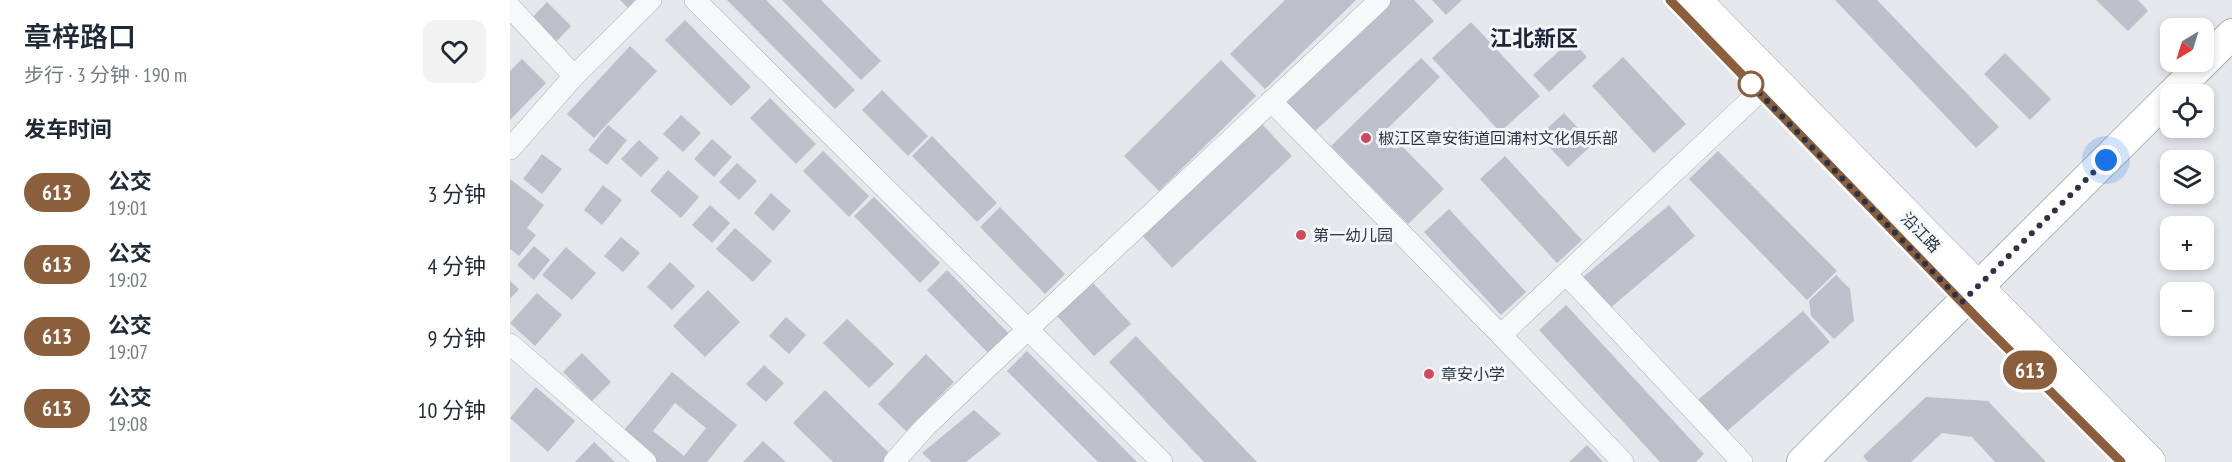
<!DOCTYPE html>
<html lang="zh">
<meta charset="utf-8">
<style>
:root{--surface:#fff;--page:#f2f2f3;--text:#1f2937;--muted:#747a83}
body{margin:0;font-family:"PT Sans Narrow","Noto Sans SC",sans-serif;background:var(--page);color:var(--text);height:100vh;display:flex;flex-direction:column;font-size:22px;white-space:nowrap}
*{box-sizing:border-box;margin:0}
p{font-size:20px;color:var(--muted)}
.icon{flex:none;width:33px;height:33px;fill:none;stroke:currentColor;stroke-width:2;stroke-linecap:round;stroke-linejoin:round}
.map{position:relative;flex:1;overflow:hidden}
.sheet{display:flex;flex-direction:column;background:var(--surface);width:510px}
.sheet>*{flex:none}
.badge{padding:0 12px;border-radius:20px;font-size:21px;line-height:39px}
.needle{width:39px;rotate:218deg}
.controls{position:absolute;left:1650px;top:18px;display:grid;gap:12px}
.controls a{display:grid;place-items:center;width:54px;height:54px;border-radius:12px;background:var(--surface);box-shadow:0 3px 9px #0003;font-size:30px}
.you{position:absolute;width:30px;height:30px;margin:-15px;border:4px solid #fff;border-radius:50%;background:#1a73e8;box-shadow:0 0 0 9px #1a73e833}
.map>.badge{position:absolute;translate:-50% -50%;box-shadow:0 0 0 3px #fff}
h2{padding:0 24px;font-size:22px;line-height:54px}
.round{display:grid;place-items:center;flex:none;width:63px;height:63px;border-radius:12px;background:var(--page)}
.head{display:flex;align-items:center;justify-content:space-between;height:102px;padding:0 24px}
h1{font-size:28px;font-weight:600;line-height:45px}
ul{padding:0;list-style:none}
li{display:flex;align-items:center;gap:18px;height:72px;padding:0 24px}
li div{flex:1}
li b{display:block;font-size:22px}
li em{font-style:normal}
li .badge{min-width:66px;font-weight:700;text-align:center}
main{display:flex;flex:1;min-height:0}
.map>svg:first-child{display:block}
</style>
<main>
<section class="sheet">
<div class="head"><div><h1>章梓路口</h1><p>步行 · 3 分钟 · 190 m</p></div><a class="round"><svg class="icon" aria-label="heart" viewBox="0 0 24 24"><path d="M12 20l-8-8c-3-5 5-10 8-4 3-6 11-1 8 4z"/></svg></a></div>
<h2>发车时间</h2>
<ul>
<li><span class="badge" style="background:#8b5e3c;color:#fff">613</span><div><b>公交</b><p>19:01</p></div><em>3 分钟</em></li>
<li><span class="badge" style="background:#8b5e3c;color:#fff">613</span><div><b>公交</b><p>19:02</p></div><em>4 分钟</em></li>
<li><span class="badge" style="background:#8b5e3c;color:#fff">613</span><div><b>公交</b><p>19:07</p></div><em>9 分钟</em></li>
<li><span class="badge" style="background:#8b5e3c;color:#fff">613</span><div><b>公交</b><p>19:08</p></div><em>10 分钟</em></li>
</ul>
</section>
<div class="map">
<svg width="1722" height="462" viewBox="0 0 1722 462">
<rect width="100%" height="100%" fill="#e4e7ec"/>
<g fill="#bbc0ca" fill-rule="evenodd">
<path d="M110 0H125L118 8Z"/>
<path d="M217 0H256L345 90 325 109Z"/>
<path d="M272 0H311L371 61 351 80Z"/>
<path d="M775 0H846L755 89 720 54Z"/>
<path d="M875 0H904L924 21 804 132 771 96Z"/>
<path d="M922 0H952L936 15Z"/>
<path d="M1325 0H1367L1489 127 1466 148Z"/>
<path d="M1586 0H1628L1638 11 1618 31Z"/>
<path d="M37 2 61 26 43 45 19 21Z"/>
<path d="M175 20 241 87 221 106 155 40Z"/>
<path d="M961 22 1030 96 990 132 922 58Z"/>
<path d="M1061 40 1077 57 1039 92 1023 75Z"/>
<path d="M120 46 147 71 84 138 57 114Z"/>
<path d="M1495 53 1541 99 1520 120 1474 74Z"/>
<path d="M1113 57 1176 124 1144 153 1082 86Z"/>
<path d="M911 58 930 77 876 130 934 189 898 224 821 146Z"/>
<path d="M12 59 36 83 0 120V71Z"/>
<path d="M711 60 746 96 649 191 614 156Z"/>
<path d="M372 90 418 136 398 156 352 110Z"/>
<path d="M260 98 306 144 286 164 240 118Z"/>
<path d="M1054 113 1083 144 1058 167 1029 136Z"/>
<path d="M171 115 191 133 173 152 153 134Z"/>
<path d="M749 121 782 156 662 268 629 232Z"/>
<path d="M98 125 117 140 97 165 78 150Z"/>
<path d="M422 136 487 203 467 222 402 156Z"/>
<path d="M202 139 222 157 204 177 184 159Z"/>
<path d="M129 140 149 158 131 177 111 159Z"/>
<path d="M313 151 359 196 339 217 293 171Z"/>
<path d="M1208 151 1327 271 1297 300 1179 179Z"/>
<path d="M32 154 52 169 32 194 13 179Z"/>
<path d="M995 156 1072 240 1047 263 970 179Z"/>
<path d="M227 163 247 181 229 200 209 182Z"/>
<path d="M158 170 189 197 171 218 140 191Z"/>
<path d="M0 179 34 205 17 228 26 235 9 256 0 249Z"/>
<path d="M93 185 112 200 92 225 74 210Z"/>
<path d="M261 193 281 211 263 231 244 213Z"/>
<path d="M364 197 430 263 410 283 344 216Z"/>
<path d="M200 205 220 223 202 243 182 225Z"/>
<path d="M1159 205 1185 236 1098 310 1071 279Z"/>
<path d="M490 207 555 274 535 294 470 227Z"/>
<path d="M939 209 1016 292 991 315 914 232Z"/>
<path d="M225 228 262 261 243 282 206 249Z"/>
<path d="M111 237 130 253 113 272 94 256Z"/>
<path d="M24 246 40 260 24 280 7 265Z"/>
<path d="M56 247 86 273 62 300 32 275Z"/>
<path d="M160 262 185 286 162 310 137 287Z"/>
<path d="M437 270 502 337 482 357 417 290Z"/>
<path d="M1326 275 1340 289 1344 321 1324 339 1301 316 1299 301Z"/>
<path d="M0 281 9 289 0 299Z"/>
<path d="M583 283 621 324 584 356 547 316Z"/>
<path d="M198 290 230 322 195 357 163 326Z"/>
<path d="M27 293 52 315 25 346 0 323Z"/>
<path d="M1056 305 1194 454 1186 462H1150L1029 330Z"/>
<path d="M1293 311 1320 342 1216 432 1188 400Z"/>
<path d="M276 317 296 335 279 354 259 336Z"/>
<path d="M337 319 384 364 359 388 313 343Z"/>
<path d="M626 336 747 462H694L599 362Z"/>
<path d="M517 351 627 462H588L497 371Z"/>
<path d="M72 353 101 382 82 401 53 372Z"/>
<path d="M416 354 444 382 396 431 368 404Z"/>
<path d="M254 365 274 383 256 402 236 384Z"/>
<path d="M162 372 227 425 197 462H146L111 434ZM165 403 196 428 174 456 143 431Z"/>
<path d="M26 387 65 421 38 452 0 418Z"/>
<path d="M315 390 381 455 374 462H323L283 423Z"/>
<path d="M1416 397 1478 401 1536 462H1485L1462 437 1432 433 1401 462H1358L1353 456Z"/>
<path d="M464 410 491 434 456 462H422L412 453Z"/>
<path d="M253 441 276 462H233Z"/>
<path d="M84 442 105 462H65Z"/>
<path d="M1077 445 1093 462H1059Z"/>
</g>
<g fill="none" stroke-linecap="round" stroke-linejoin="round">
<g stroke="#a9aeb7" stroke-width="22">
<g id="street">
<path d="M185 0 652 462"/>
<path d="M0 7 64 76"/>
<path d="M761 101 991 335 1113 462"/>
<path d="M0 149 64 76 141 0"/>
<path d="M1056 274 1232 462"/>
<path d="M991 335 1249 92"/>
<path d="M0 344 136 462"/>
<path d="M384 462 415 427 518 329 870 0"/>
</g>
</g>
<g stroke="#a9aeb7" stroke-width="32">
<g id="secondary">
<path d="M1662 94 1722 34"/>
<path d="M1292 462 1660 96"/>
</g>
</g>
<g stroke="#a3abb8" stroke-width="34">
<path id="primary" d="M1184 0 1639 462"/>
</g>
<use href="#street" stroke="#f7f8fa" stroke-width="21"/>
<use href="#secondary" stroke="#fff" stroke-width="30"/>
<use href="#primary" stroke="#fff" stroke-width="33"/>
</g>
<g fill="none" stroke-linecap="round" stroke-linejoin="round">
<g stroke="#fff" stroke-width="14">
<path id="line" d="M1160 0 1468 319 1611 462"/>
</g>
<use href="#line" stroke="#8b5e3c" stroke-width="9"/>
<path stroke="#2b3445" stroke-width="6" stroke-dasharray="0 10.8" d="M1241 84 1234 77 1452 302 1596 160"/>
</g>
<circle fill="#fff" stroke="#8b5e3c" stroke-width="3" cx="1241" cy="84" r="12"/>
<g fill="#d1495b" stroke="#f4f6f9" stroke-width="2">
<circle cx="856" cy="138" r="6"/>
<circle cx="791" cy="235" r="6"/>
<circle cx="919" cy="374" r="6"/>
</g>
<g text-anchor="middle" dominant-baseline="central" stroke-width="6" stroke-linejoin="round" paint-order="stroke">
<g font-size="16" fill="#2b3445" stroke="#f4f6f9" text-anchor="start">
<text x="868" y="138">椒江区章安街道回浦村文化俱乐部</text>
<text x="803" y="235">第一幼儿园</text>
<text x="931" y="374">章安小学</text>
</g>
<g font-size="16" fill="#2b3445" stroke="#f4f6f9">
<text transform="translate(1411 232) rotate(46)">沿江路</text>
</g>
<g font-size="22" font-weight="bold" fill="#1d2536" stroke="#f4f6f9">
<text x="1024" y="38">江北新区</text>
</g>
</g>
</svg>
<div class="controls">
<a><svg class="needle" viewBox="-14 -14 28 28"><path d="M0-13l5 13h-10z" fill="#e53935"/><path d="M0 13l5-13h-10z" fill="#747a83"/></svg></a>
<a><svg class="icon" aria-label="locate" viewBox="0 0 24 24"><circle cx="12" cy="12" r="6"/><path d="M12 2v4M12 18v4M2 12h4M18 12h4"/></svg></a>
<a><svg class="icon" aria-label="layers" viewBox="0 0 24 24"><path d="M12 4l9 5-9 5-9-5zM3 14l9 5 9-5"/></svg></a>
<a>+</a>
<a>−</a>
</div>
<div class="you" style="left:1596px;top:160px"></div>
<b class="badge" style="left:1520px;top:370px;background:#8b5e3c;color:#fff">613</b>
</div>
</main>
